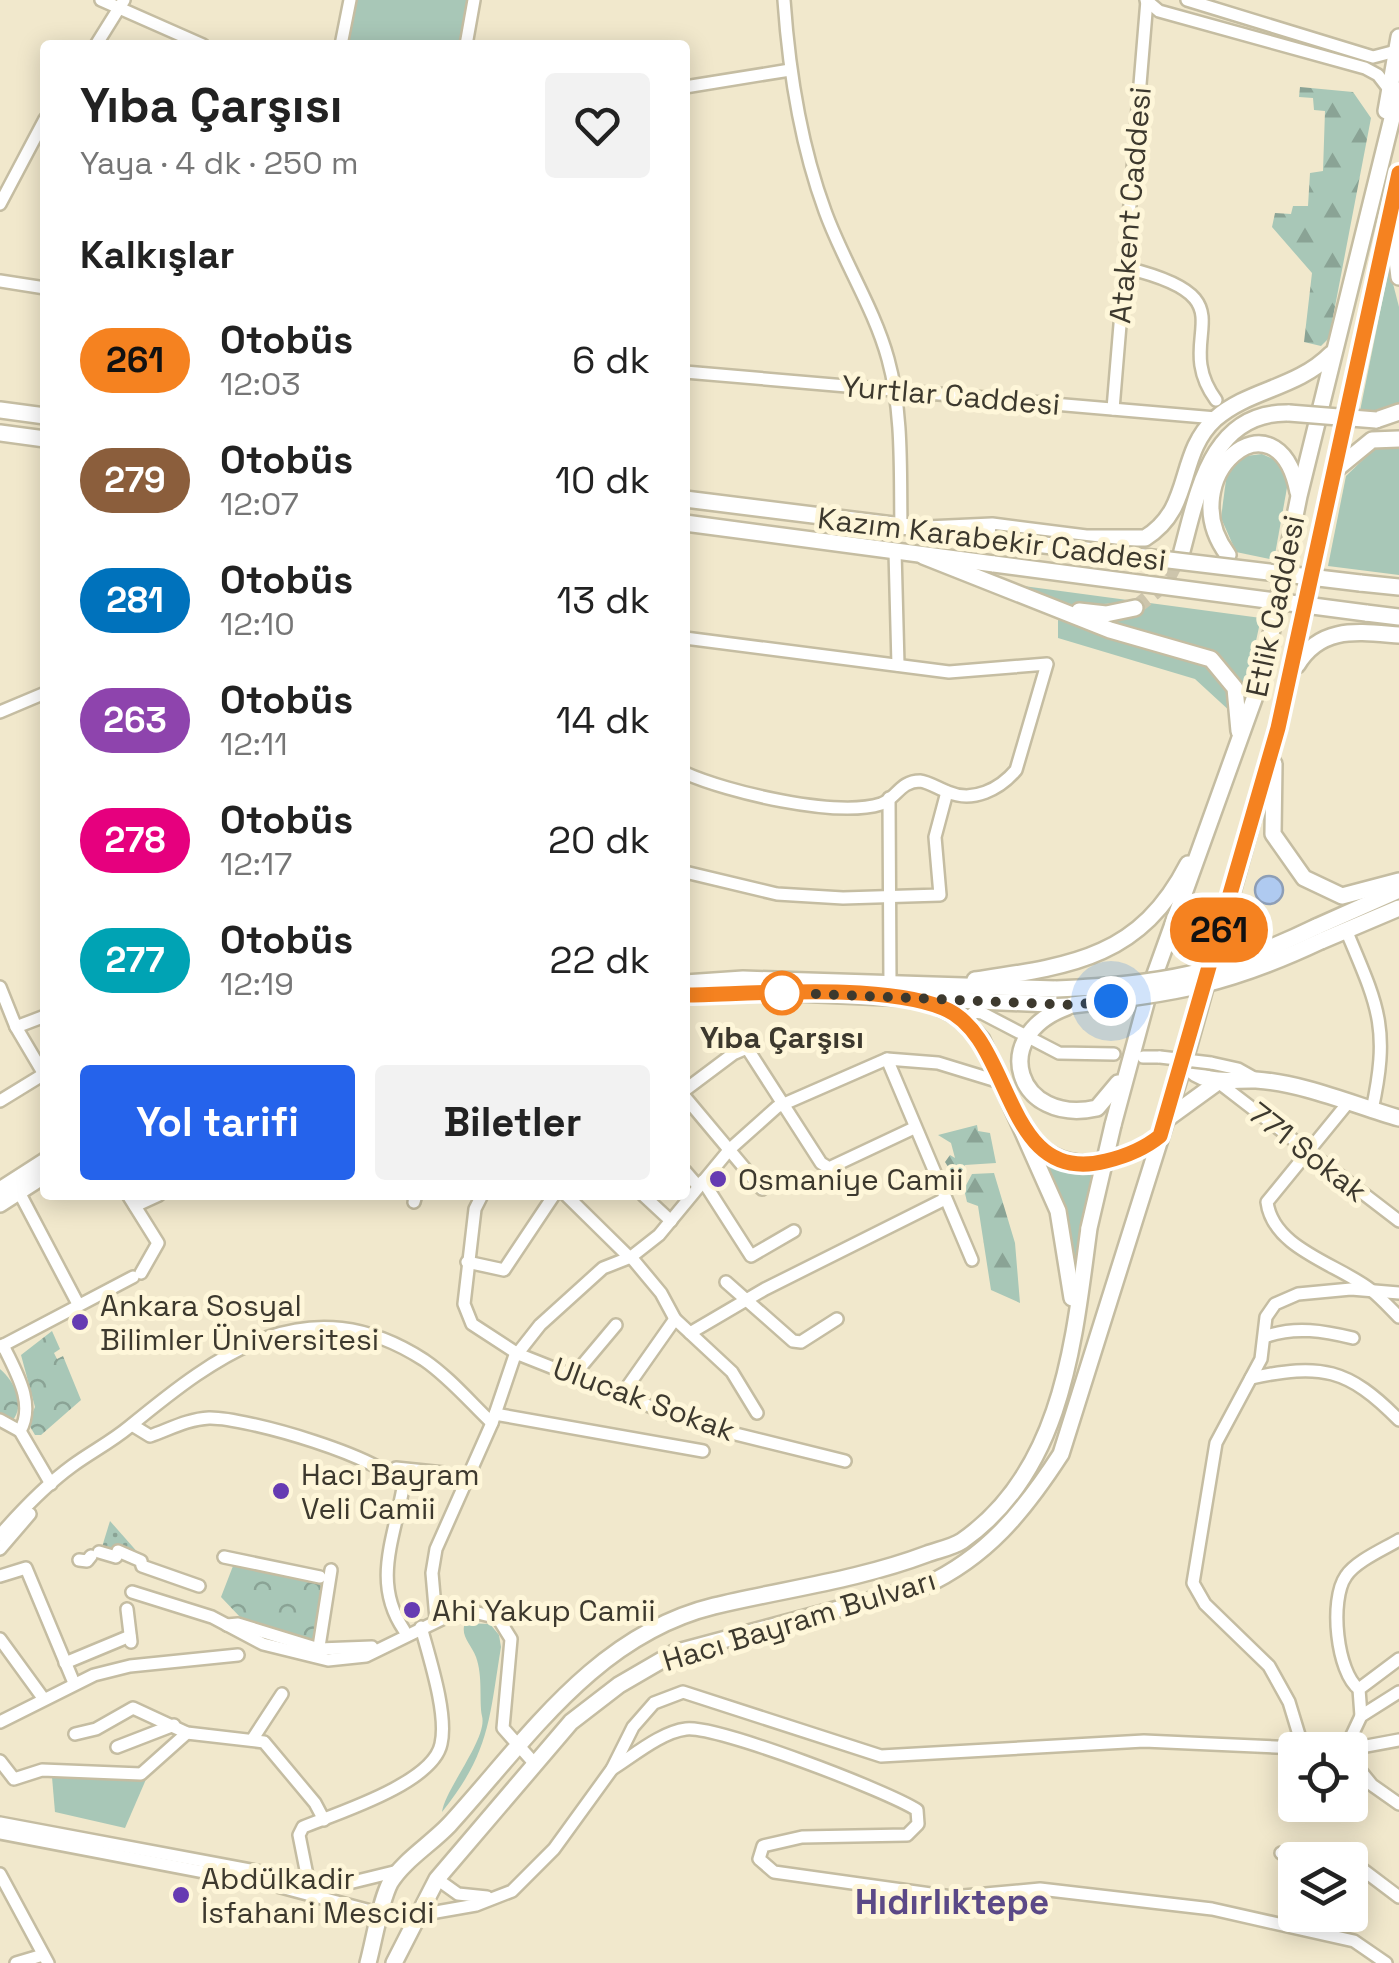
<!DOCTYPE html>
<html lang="tr">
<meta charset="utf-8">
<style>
:root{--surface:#fff;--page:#f2f2f2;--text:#222;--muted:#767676;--accent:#2563eb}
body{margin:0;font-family:"Space Grotesk",sans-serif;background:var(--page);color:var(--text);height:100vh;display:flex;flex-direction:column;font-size:38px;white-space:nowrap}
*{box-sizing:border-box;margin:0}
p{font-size:32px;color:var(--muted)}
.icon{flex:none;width:55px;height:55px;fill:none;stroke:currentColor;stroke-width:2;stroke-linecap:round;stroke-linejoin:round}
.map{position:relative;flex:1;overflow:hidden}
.sheet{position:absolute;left:40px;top:40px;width:650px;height:1160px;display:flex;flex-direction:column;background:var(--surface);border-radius:10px;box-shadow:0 5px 25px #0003}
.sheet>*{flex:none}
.badge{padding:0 20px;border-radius:32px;font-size:35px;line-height:65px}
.fabs{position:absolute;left:1278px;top:1732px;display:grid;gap:20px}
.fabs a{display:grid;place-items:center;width:90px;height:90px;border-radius:10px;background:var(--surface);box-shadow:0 5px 25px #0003;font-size:50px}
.you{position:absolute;width:50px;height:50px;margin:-25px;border:8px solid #fff;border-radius:50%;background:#1a73e8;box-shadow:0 0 0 15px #1a73e833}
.map>.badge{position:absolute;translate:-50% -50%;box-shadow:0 0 0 5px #fff}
h2{padding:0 40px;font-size:38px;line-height:90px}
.round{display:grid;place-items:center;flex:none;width:105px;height:105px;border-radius:10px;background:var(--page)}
.overview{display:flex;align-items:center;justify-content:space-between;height:170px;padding:0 40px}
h1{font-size:48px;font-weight:600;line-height:75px}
.cta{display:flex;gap:20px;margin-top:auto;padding:20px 40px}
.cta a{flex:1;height:115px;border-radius:10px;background:var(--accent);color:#fff;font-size:40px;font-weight:600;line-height:115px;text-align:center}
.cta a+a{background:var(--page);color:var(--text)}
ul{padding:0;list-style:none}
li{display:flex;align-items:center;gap:30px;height:120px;padding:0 40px}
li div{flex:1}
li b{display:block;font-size:38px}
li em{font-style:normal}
li .badge{min-width:110px;font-weight:700;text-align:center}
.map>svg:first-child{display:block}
</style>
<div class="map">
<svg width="1399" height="1963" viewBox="0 0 1399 1963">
<defs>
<pattern id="forest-firs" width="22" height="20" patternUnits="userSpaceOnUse" patternTransform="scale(2.5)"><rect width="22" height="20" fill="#a8c7b7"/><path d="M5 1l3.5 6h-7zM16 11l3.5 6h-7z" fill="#8aa395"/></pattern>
<pattern id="park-crowns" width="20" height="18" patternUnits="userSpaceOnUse" patternTransform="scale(2.5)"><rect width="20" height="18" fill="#a8c7b7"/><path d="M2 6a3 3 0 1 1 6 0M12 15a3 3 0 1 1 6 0" fill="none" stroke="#8aa395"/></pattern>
<pattern id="garden-dots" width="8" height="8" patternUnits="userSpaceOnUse" patternTransform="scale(2.5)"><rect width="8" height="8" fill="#a8c7b7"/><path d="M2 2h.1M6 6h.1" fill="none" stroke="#8aa395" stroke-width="1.8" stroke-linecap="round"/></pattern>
</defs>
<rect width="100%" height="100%" fill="#f1e8cc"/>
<g fill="#a8c7b7">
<path d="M355 0H468L460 45H346Z"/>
<path d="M1389 268 1399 307V406L1383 413 1360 411Z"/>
<path d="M1375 448H1399V575L1328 566 1346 476Z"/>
<path d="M1262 454 1278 461 1288 482 1274 560 1236 552 1221 518 1227 472 1246 456Z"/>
<path d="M1016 585 1261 618 1245 691 1216 656 1102 621 1139 616 1132 602 1076 606Z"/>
<path d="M1058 615 1206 665 1230 692 1232 713 1195 679 1058 638Z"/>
<path d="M1042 1158 1092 1171 1075 1273 1056 1188Z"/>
<path d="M465 1623 490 1624 499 1635 501 1647C489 1720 490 1752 442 1812 445 1789 488 1738 482 1716 479 1701 483 1676 476 1657 471 1644 460 1636 465 1623Z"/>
<path d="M61 1773 147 1777 125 1828 55 1812 52 1777Z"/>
</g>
<g fill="url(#forest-firs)">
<path d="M1300 87 1353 92 1371 118 1329 338 1321 346 1304 342 1312 273 1272 227 1275 213 1291 214 1293 206H1308L1310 173 1323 171 1325 111 1314 110 1313 98 1299 97Z"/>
<path d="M977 1125 978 1131 990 1133 996 1163 965 1165 963 1180 957 1181 945 1162 950 1155 955 1158 951 1143 938 1135Z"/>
<path d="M994 1173 1015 1243 1020 1303 991 1290 978 1206 967 1202 964 1189 972 1174Z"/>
</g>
<g fill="url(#park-crowns)">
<path d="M52 1331 60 1349 54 1353 57 1359 63 1356 81 1400 41 1435H35L28 1423 35 1407 21 1355Z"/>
<path d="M0 1369C15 1382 26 1405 12 1421L0 1414Z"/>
<path d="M224 1559 322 1580 317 1642 312 1645 240 1617 221 1597 233 1566Z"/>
</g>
<path fill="url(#garden-dots)" d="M110 1521 140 1555 102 1547Z"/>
<circle fill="#afcaf0" stroke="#8d9eb6" stroke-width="2.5" cx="1269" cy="890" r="14"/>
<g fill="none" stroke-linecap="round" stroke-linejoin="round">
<path stroke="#cdc5ac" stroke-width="15" stroke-dasharray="15 8" stroke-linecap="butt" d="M1135 608 1165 584 1182 551"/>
<g stroke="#c5bda2" stroke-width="16">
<g id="minor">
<path d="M101 0 203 45"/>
<path d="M784 0C789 72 800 143 825 211 843 261 874 308 888 359 903 413 900 473 901 528"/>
<path d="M1146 0 1159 11 1365 68 1378 75 1388 88"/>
<path d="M1187 0 1373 57 1396 51"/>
<path d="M96 45 124 0"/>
<path d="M341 45 350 0"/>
<path d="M466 45 474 0"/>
<path d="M685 87 790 70"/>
<path d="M0 204 45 119"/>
<path d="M1127 268C1257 300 1168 335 1216 400"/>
<path d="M0 281 45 288"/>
<path d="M685 372 1216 418"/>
<path d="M1113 409 1147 0"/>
<path d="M895 551 898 665"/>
<path d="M685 638 949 672 1047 664 1016 770C1000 789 973 803 948 792 939 789 929 782 920 781 900 781 897 798 881 804 836 818 727 792 685 773"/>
<path d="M0 712 45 693"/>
<path d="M889 798 890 984"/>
<path d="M685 872 777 894 843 898 940 895 935 837 947 792"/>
<path d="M1346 930C1378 1006 1390 1027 1372 1110"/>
<path d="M0 987 16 1027 45 1076"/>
<path d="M965 1020 974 1012 982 1013 1059 1053 1114 1054"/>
<path d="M16 1027 45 1016"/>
<path d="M1143 1057H1160"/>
<path d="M887 1059 972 1260"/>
<path d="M1211 1063 1238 1069 1254 1078"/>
<path d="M1218 1082 1399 1221"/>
<path d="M685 1090 733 1054 747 1048 821 1163 829 1168 914 1128"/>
<path d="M685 1097 762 1189"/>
<path d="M0 1101 44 1074"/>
<path d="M1347 1104 1267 1202C1273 1249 1338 1264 1371 1290 1381 1298 1390 1308 1399 1317"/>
<path d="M685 1171 698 1186"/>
<path d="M703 1181 751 1256 794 1231"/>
<path d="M19 1192 78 1304"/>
<path d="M128 1195 158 1243 141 1273"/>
<path d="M482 1195 475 1209 464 1304 472 1324 518 1354 695 1424 845 1461"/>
<path d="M566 1195 628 1256"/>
<path d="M643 1195 671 1221"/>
<path d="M414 1202 416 1195"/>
<path d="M135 1206 159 1195"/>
<path d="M631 1257 661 1293 675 1319 732 1372 757 1413"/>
<path d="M467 1262 504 1270 554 1195"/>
<path d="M726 1282 793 1341 801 1342 837 1319"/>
<path d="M690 1333 765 1289 943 1200"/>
<path d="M1267 1336C1296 1326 1324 1331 1353 1338"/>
<path d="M3 1345C15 1371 36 1403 20 1431"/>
<path d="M0 1347 133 1277"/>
<path d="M574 1375 616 1325"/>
<path d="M1251 1378C1321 1363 1348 1368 1399 1420"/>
<path d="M623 1393 675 1319"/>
<path d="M495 1414 703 1451"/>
<path d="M0 1420 20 1431 51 1484"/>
<path d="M132 1425 150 1436C170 1429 188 1419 209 1418 244 1417 389 1458 403 1488 394 1539 372 1583 404 1630"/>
<path d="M390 1474 396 1468 444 1473 467 1481"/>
<path d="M0 1535C21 1511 46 1485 72 1466 91 1452 111 1442 129 1427 219 1353 308 1285 424 1360 449 1377 470 1402 492 1423"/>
<path d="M0 1549 30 1514"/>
<path d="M99 1552 116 1557 118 1551 141 1561 142 1566 199 1586"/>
<path d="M224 1557 320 1577"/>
<path d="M79 1560 87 1561 91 1556"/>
<path d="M0 1576 26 1568 74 1683"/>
<path d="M132 1592 212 1617 263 1644 328 1660 366 1656 448 1616 478 1613 498 1618 511 1639 503 1728 535 1764"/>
<path d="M127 1609 131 1642"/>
<path d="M436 1619 432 1573 436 1549 492 1423 514 1358 540 1325 603 1268 631 1257 659 1235 730 1149 777 1107 887 1059 938 1063 1000 1082"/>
<path d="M227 1625 238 1624 319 1649 372 1647"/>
<path d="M0 1639 43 1698"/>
<path d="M318 1653 331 1570"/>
<path d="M65 1663 130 1636"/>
<path d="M1359 1689C1337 1673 1329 1600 1346 1576 1356 1561 1384 1549 1399 1540"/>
<path d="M1361 1716 1359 1689 1399 1659"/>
<path d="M0 1722 94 1675 130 1666 238 1655"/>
<path d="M75 1734 96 1729 133 1708 187 1733 264 1742 315 1803 324 1820"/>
<path d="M252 1740 282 1694"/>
<path d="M117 1747 174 1725"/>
<path d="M1303 1748 1289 1702 1269 1666 1205 1604 1193 1583 1216 1443 1261 1359 1266 1317 1275 1304 1298 1294 1351 1289 1399 1293"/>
<path d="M1345 1750 1361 1716 1399 1692"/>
<path d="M1345 1750 1399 1740"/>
<path d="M1350 1758 1372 1785 1399 1804"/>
<path d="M0 1761 14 1779 42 1770 141 1774 187 1733"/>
<path d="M612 1769C633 1756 661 1732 686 1729 716 1725 888 1791 917 1810L918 1824 907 1835 802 1837 763 1846 759 1859 774 1872 952 1897 1040 1889 1212 1909 1354 1941 1386 1963"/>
<path d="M0 1823 304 1880 353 1882 398 1871"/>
<path d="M0 1833 277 1886 382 1914"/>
<path d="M1281 1853 1313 1852 1348 1860"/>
<path d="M1350 1860 1399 1897"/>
<path d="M0 1874 48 1963"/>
<path d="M437 1879 458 1894 487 1897"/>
<path d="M308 1880 299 1835 303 1827C338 1813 433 1783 441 1744 448 1714 429 1657 421 1627"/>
<path d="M419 1915 476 1905 512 1891 554 1849 612 1769 633 1727 654 1703 683 1692 881 1756 1144 1741 1343 1750"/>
<path d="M16 1963 43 1955"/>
</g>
</g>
<g stroke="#c5bda2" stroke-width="20">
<g id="major">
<path d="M1386 111 1399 37"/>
<path d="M1393 226 1399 277"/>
<path d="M0 410 45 416"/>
<path d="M1376 420 1399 412"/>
<path d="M0 433 45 439"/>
<path d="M1339 467 1372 440 1399 439"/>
<path d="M685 499 934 530"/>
<path d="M685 523 994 564"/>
<path d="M927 529 992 526 1086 538H1145C1194 508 1176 455 1215 419 1249 389 1296 389 1331 354"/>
<path d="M1182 551C1198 492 1211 411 1289 413"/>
<path d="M1228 555C1170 477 1277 386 1298 492"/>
<path d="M923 556 1110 630 1211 659 1235 688 1239 731"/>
<path d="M1360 583 1399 587"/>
<path d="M1079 611 1106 614 1135 608"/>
<path d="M1366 613 1399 617"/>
<path d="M1297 665C1321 625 1359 632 1399 635"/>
<path d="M1274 764 1273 834 1304 878 1342 896 1399 881"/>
<path d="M1316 927 1399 890"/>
<path d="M1321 941 1399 908"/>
<path d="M975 980C1071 966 1140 958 1188 864"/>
<path d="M685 983 743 979 1056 989"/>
<path d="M685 995 772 992 1072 1005"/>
<path d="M915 998C944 1008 962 1016 982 1040L1058 1211 1072 1298"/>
<path d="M1067 1007C987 1036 1017 1126 1097 1108L1118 1083"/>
<path d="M1184 1063C1203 1087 1230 1079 1256 1080 1303 1083 1354 1105 1399 1118"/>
<path d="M1167 1119 1218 1082"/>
<path d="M1113 1125 1150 988 1263 674 1299 496 1399 90"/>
<path d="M1029 1134C1061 1179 1122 1166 1159 1136"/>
<path d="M0 1190 45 1161"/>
<path d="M0 1204 45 1175"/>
<path d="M368 1963C374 1941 380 1902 390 1883 403 1861 431 1844 449 1825 526 1741 595 1635 714 1606 785 1589 858 1580 927 1554 938 1550 953 1547 962 1541 1064 1470 1074 1339 1089 1228"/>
<path d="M394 1963 437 1879 571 1722 619 1685 674 1653 924 1586C987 1557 1024 1511 1061 1454L1184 1063 1278 728 1399 173"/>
</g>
</g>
<use href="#minor" stroke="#fff" stroke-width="11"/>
<use href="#major" stroke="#fff" stroke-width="15"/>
<g stroke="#c5bda2" stroke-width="16" stroke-linecap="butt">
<path id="minor-bridge" d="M1160 1057 1211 1063"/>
</g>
<g stroke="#c5bda2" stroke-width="20" stroke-linecap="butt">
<g id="major-bridge">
<path d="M1289 413 1376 420"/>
<path d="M994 539 1360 583"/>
<path d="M994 564 1366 613"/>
<path d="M1056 989C1165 984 1217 975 1316 927"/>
<path d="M1072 1005C1173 994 1228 985 1321 941"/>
<path d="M1089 1228 1113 1125"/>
</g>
</g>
<use href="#minor-bridge" stroke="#fff" stroke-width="11"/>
<use href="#major-bridge" stroke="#fff" stroke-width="15"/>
</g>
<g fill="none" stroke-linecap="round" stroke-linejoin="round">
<g stroke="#fff" stroke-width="22">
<path id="line" d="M685 995C754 994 881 983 943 1008 1015 1036 1001 1188 1106 1161 1127 1156 1144 1149 1160 1136L1278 728 1399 173"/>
</g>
<use href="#line" stroke="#f58220" stroke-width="15"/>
<path stroke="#3d392e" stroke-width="10" stroke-dasharray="0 18" d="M782 993 772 992 1072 1005 1111 1001"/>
</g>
<circle fill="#fff" stroke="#f58220" stroke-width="5" cx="782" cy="993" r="20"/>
<g fill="#663bb2" stroke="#fef6d9" stroke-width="4">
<circle cx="718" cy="1179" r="10"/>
<circle cx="80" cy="1322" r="10"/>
<circle cx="281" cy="1491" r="10"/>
<circle cx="412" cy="1610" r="10"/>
<circle cx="181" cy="1895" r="10"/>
</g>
<g text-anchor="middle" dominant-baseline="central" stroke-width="10" stroke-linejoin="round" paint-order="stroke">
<g font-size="30" fill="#3d392e" stroke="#fef6d9">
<text transform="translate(1130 205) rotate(-85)">Atakent Caddesi</text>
<text transform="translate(951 395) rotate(5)">Yurtlar Caddesi</text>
<text transform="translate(992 539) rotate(7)">Kazım Karabekir Caddesi</text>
<text transform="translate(1275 606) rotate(-78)">Etlik Caddesi</text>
<text transform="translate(1308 1152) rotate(38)">771 Sokak</text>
<text transform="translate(644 1399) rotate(20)">Ulucak Sokak</text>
<text transform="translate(799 1620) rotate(-17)">Hacı Bayram Bulvarı</text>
</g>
<g font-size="30" font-weight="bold" fill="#3d392e" stroke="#fef6d9">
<text x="782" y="1037">Yıba Çarşısı</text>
</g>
<g font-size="30" fill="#3d392e" stroke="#fef6d9" text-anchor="start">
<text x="738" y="1179">Osmaniye Camii</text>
<text x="100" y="1305">Ankara Sosyal<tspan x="100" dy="34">Bilimler Üniversitesi</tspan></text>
<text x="301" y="1474">Hacı Bayram<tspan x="301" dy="34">Veli Camii</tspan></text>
<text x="432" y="1610">Ahi Yakup Camii</text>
<text x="201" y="1878">Abdülkadir<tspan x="201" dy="34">İsfahani Mescidi</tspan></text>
</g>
<g font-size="35" font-weight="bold" fill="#5b4987" stroke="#fef6d9">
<text x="952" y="1902">Hıdırlıktepe</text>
</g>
</g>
</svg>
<div class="fabs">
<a><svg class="icon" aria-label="locate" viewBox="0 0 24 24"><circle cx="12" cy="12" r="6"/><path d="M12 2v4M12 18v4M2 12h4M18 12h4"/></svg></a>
<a><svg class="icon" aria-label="layers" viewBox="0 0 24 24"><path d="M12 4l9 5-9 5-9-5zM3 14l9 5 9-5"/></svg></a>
</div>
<div class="you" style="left:1111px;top:1001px"></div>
<b class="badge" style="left:1219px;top:930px;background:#f58220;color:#111">261</b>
<section class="sheet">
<div class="overview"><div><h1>Yıba Çarşısı</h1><p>Yaya · 4 dk · 250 m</p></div><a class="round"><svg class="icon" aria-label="heart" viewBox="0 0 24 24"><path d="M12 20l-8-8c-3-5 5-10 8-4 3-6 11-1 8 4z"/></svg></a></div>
<h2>Kalkışlar</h2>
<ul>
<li><span class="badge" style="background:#f58220;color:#111">261</span><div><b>Otobüs</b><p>12:03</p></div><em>6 dk</em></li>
<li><span class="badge" style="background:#8b5e3c;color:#fff">279</span><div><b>Otobüs</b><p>12:07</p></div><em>10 dk</em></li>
<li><span class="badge" style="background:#0072bc;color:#fff">281</span><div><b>Otobüs</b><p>12:10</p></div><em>13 dk</em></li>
<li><span class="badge" style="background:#8e44ad;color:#fff">263</span><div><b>Otobüs</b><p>12:11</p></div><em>14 dk</em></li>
<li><span class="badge" style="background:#e6007e;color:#fff">278</span><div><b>Otobüs</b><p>12:17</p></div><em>20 dk</em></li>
<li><span class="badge" style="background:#00a3b4;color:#fff">277</span><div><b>Otobüs</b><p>12:19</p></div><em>22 dk</em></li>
</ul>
<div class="cta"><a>Yol tarifi</a><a>Biletler</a></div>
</section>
</div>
